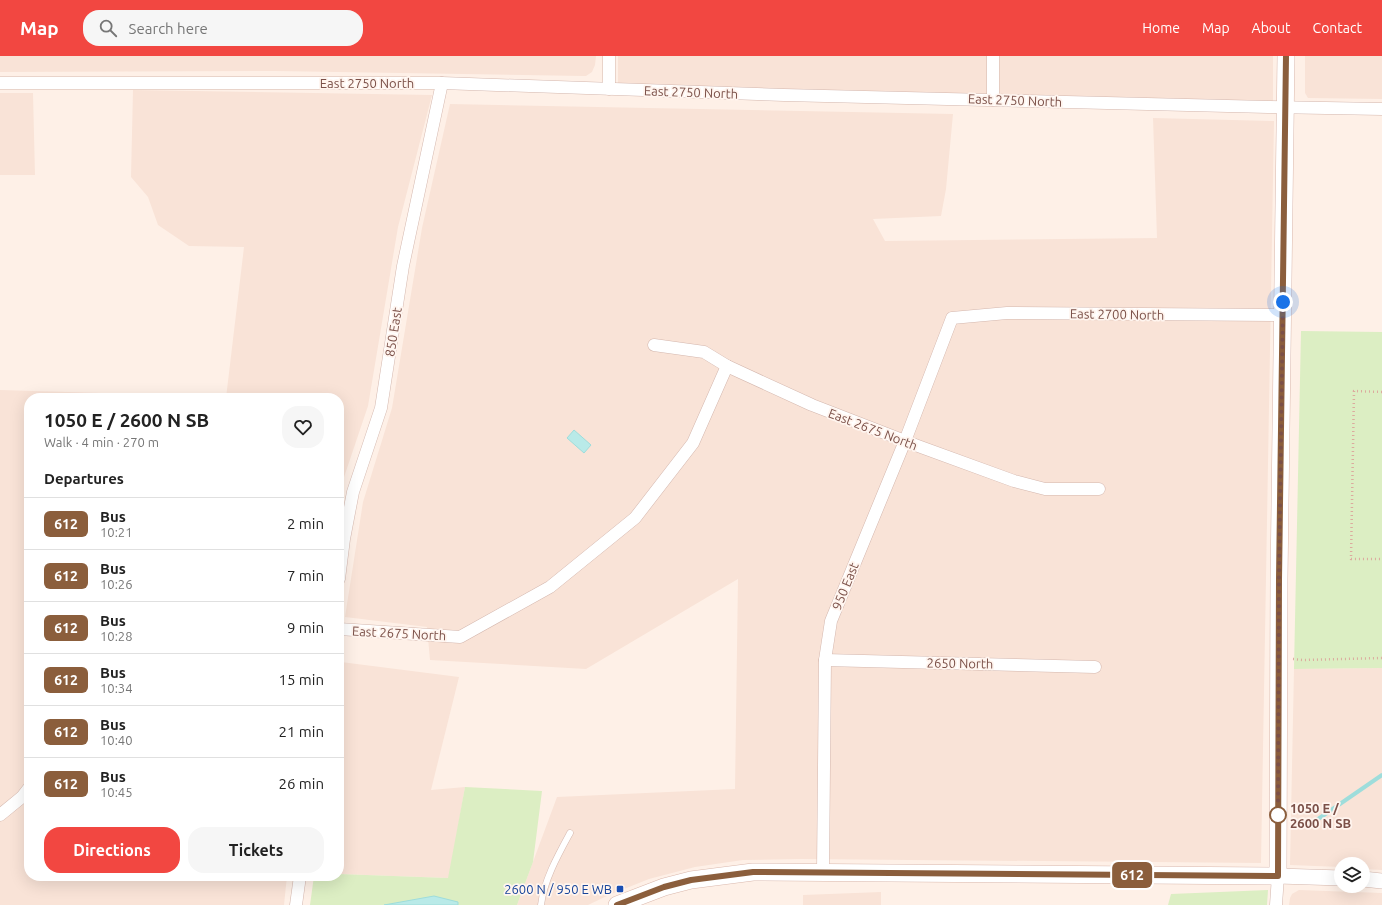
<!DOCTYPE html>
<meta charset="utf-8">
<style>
:root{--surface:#fff;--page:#f6f6f6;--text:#222;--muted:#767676;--line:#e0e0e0;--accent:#f24741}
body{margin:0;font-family:Ubuntu,sans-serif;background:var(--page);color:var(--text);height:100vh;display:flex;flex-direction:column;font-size:15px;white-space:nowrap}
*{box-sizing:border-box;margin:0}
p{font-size:13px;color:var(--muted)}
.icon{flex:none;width:22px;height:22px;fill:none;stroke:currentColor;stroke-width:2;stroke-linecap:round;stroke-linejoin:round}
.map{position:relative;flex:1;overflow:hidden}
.drawer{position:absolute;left:24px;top:337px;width:320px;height:488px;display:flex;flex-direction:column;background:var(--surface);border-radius:16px;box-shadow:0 4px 16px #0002}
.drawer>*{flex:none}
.badge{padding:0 8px;border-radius:6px;font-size:14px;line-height:26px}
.buttons{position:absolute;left:1334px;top:801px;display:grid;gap:8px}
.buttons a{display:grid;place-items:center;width:36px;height:36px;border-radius:50%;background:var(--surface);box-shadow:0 4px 16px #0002;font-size:20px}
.you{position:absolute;width:20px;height:20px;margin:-10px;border:3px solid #fff;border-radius:50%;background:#1a73e8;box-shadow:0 0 0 6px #1a73e833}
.map>.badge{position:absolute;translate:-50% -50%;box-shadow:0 0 0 2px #fff}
h2{padding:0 20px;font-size:15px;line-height:36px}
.round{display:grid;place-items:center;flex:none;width:42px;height:42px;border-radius:16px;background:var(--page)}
.summary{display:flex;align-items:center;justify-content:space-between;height:68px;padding:0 20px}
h1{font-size:19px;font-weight:700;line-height:30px}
.action{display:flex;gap:8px;margin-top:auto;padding:8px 20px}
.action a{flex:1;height:46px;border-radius:16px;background:var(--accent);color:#fff;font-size:16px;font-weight:700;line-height:46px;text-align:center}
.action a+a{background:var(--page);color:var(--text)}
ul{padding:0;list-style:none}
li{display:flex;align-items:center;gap:12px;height:52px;padding:0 20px;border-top:1px solid var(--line)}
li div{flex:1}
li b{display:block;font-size:15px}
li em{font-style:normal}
li .badge{min-width:44px;font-weight:700;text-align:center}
header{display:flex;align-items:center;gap:24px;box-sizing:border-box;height:56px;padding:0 20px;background:var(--accent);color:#fff}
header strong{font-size:19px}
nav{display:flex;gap:22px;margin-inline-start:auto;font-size:14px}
.search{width:280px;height:36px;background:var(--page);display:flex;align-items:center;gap:10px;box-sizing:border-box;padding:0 14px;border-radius:16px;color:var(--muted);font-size:15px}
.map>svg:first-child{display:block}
</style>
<header>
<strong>Map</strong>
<div class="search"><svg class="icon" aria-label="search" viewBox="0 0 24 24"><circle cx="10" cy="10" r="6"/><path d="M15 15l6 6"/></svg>Search here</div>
<nav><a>Home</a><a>Map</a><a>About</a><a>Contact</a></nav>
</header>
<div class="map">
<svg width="1382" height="849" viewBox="0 0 1382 849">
<rect width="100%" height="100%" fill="#fef0e7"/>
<g fill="#f9e3d7">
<path d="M0 0H596L595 9 592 16 586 20H583L275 15 0 16Z"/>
<path d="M618 0H1273V45L618 30Z"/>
<path d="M1305 0H1382V43L1308 42 1305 37Z"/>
<path d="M133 34 432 39 398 171 368 350 339 436V342H226L244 191 189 190 158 169 148 141 131 121Z"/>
<path d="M0 37H33L35 119H0Z"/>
<path d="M450 48 953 58 946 133 941 160 873 163 885 185 1157 182 1153 62 1274 65 1261 807 801 803 743 804 695 811 649 823 609 839 588 849H517L557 741 735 733 738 523 586 613 430 604 427 571 345 561 363 446 392 352 422 172Z"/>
<path d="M0 334 203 340 211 342H29V820H287L284 849H0Z"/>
<path d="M341 606 459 621 431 734 465 731 449 822 339 818V622Z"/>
<path d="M1382 612V814L1363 813V808H1341V811L1290 809 1294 613Z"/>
<path d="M1299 834 1382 837V849H1289L1290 842 1292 838Z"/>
<path d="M881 836V849H803V839Z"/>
</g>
<g fill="#dceec3">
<path d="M1301 275 1382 276V612L1294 613Z"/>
<path d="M465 731 542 735 533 806 517 849H310L314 820H339V818L448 822Z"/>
<path d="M1268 834 1267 849H1168L1171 838Z"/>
</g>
<g fill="#b9eae8" stroke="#9edddb">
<path d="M574 374 591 389 584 397 567 382Z"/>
<path d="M434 840 458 846V849H384Z"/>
</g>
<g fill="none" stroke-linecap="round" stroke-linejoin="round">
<path stroke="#9edddb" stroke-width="4" d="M1308 770 1382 719"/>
<g stroke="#d4b7ae" stroke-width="7">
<path id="service" d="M541 849C544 824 558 799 570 777"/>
</g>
<g stroke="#d4b7ae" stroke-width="13">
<g id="minor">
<path d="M0 27H442L784 39 1268 51 1382 53"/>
<path d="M609 33V0"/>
<path d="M993 44V0"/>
<path d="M654 289 704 296 727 310 812 349 918 390 1014 425 1045 433H1099"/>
<path d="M339 523 344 483 353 436 381 352 403 210 442 27"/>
<path d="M339 573 460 581 550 531 635 462 693 387 727 310"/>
<path d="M825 604 1095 611"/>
<path d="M0 759 22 741 29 732"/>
<path d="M823 816 825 604 831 565 905 385 952 262 1007 257 1283 259"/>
<path d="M296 849 300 820"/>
<path d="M1276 849 1278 820"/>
</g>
</g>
<g stroke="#d4b7ae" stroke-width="16">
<g id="tertiary">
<path d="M1278 820 1341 822"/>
<path d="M1363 823 1382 825"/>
</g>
</g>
<g stroke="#dab8ad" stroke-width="18">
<path id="secondary" d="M617 849 664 831 691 824 753 816 1278 820 1279 523 1286 0"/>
</g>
<g stroke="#dcaa9e" stroke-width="2.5" stroke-dasharray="1 3" stroke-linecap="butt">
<path d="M1382 336 1354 335 1351 503H1382"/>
<path d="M1293 603 1303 604 1382 602"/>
</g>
<use href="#service" stroke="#fff" stroke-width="6"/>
<use href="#minor" stroke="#fff" stroke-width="12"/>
<use href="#tertiary" stroke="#fff" stroke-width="15"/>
<use href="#secondary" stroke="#fff" stroke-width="17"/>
</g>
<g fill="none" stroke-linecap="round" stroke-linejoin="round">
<g stroke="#fff" stroke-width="9">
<path id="line" d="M617 849 664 831 691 824 753 816 1278 820 1279 523 1286 0"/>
</g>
<use href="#line" stroke="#8b5e3c" stroke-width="6"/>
<path stroke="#7b5048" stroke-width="4" stroke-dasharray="0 7.2" d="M1278 759 1279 523 1283 246"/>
</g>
<circle fill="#fff" stroke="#8b5e3c" stroke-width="2" cx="1278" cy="759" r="8"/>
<rect fill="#1a4fb4" stroke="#fff5ef" stroke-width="1.5" x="616" y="829" width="8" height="8" rx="2"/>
<g text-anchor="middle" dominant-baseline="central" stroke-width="3.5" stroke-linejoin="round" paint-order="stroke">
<g font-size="13" fill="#7b5048" stroke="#fff5ef">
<text x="367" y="27">East 2750 North</text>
<text transform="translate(691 36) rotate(2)">East 2750 North</text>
<text transform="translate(1015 44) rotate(2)">East 2750 North</text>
<text transform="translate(1117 258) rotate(1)">East 2700 North</text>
<text transform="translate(393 276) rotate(-81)">850 East</text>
<text transform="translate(873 373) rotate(21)">East 2675 North</text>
<text transform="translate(845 530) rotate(-68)">950 East</text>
<text transform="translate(399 577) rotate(3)">East 2675 North</text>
<text transform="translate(960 607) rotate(1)">2650 North</text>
</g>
<g font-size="13" font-weight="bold" fill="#7b5048" stroke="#fff5ef" text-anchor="start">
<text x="1290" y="752">1050 E /<tspan x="1290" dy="15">2600 N SB</tspan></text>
</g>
<g font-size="13" fill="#164399" stroke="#fff5ef" text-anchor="end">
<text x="612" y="833">2600 N / 950 E WB</text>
</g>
</g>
</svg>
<div class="buttons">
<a><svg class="icon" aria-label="layers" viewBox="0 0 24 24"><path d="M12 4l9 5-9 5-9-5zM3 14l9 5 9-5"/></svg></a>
</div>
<div class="you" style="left:1283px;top:246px"></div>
<b class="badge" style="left:1132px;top:819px;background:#8b5e3c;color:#fff">612</b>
<section class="drawer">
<div class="summary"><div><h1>1050 E / 2600 N SB</h1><p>Walk · 4 min · 270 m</p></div><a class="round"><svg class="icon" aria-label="heart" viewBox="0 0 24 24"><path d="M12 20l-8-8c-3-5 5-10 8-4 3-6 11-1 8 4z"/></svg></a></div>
<h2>Departures</h2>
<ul>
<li><span class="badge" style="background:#8b5e3c;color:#fff">612</span><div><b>Bus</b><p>10:21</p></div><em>2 min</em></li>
<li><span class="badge" style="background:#8b5e3c;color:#fff">612</span><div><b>Bus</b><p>10:26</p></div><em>7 min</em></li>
<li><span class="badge" style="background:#8b5e3c;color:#fff">612</span><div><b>Bus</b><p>10:28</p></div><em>9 min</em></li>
<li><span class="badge" style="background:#8b5e3c;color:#fff">612</span><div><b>Bus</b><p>10:34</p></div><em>15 min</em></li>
<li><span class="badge" style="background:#8b5e3c;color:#fff">612</span><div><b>Bus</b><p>10:40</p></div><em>21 min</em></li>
<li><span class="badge" style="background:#8b5e3c;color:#fff">612</span><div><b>Bus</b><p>10:45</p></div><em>26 min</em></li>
</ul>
<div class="action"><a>Directions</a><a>Tickets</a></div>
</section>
</div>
